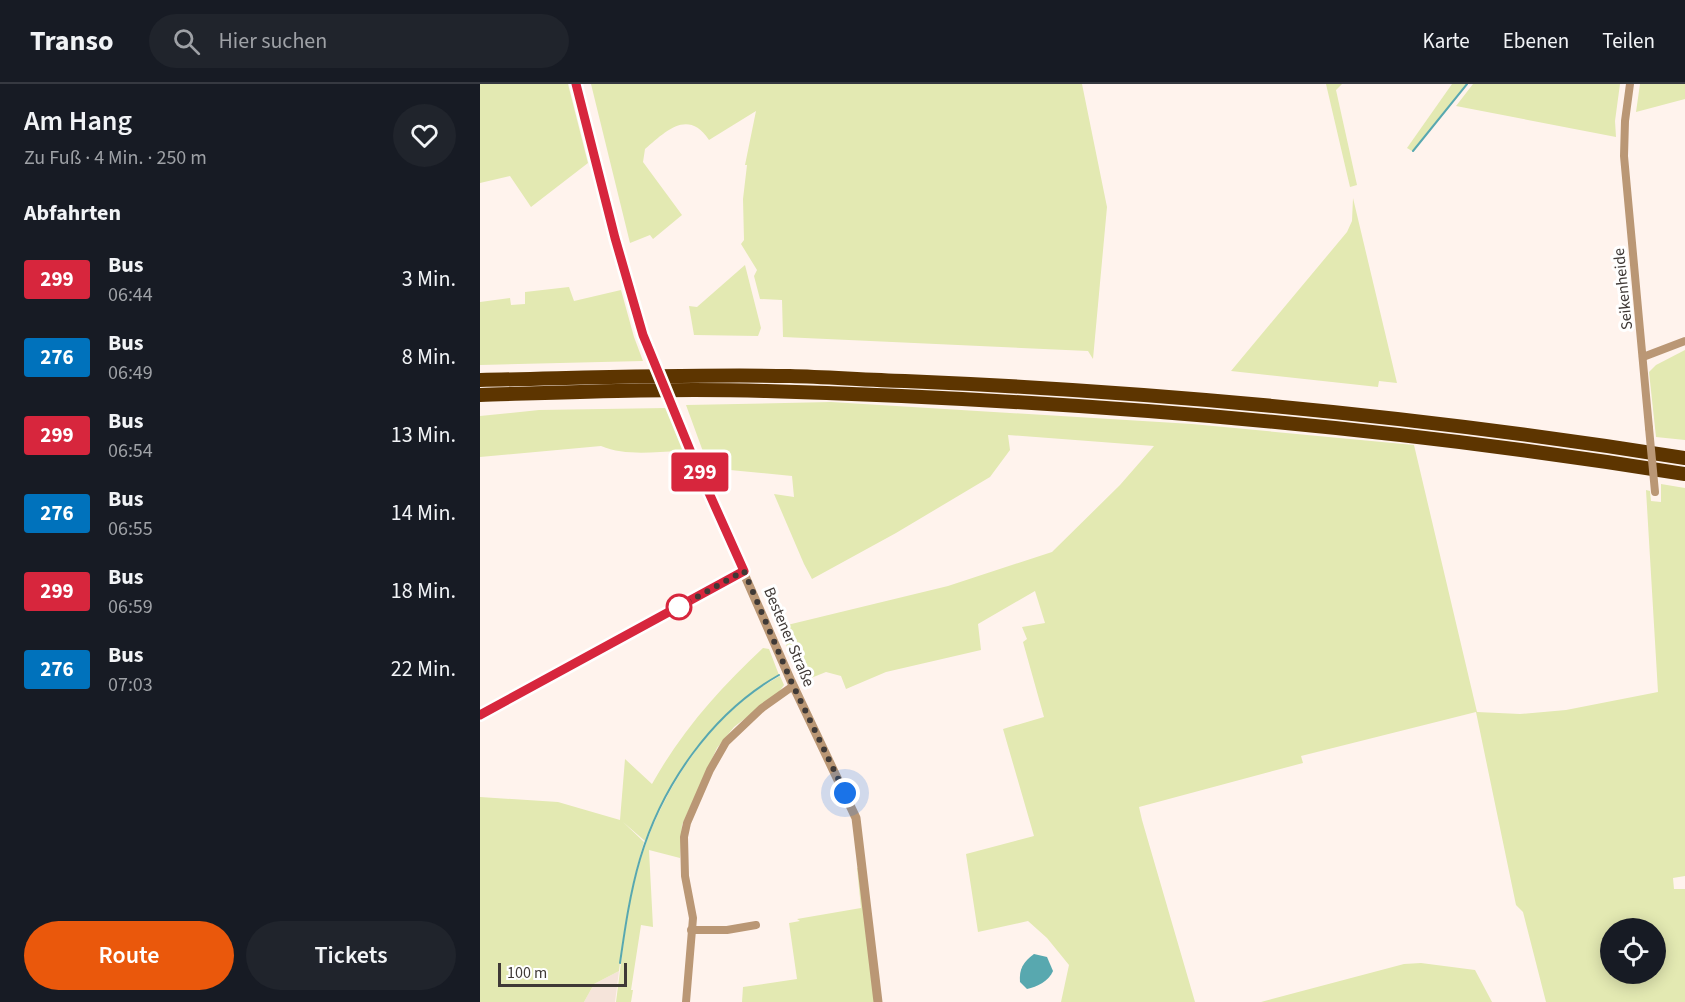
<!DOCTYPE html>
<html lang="de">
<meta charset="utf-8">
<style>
:root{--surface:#171b24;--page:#20242c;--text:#f1f3f6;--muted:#9ea1a6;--line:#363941;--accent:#ea580c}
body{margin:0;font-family:"Source Sans 3",sans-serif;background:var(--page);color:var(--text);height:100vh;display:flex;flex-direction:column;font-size:22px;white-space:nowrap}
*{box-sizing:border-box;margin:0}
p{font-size:20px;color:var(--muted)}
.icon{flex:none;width:33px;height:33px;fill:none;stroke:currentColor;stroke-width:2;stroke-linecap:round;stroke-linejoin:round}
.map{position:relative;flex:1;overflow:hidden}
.drawer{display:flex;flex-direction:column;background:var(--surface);width:480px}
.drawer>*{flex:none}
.badge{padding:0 12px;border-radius:4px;font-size:21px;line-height:39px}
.buttons{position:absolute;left:1120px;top:834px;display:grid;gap:12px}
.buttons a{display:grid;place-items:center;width:66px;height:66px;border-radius:50%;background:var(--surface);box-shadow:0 3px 15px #0003;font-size:30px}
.scale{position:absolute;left:18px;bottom:15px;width:129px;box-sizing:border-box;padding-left:6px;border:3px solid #3f3936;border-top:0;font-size:16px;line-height:21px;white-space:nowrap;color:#3f3936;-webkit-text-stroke:4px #fff;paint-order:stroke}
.you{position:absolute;width:30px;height:30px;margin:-15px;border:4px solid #fff;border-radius:50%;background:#1a73e8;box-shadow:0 0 0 9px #1a73e833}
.map>.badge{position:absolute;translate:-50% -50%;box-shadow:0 0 0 3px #fff}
h2{padding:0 24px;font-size:22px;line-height:54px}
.round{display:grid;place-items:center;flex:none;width:63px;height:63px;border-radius:32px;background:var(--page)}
.overview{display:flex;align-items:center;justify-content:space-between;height:102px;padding:0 24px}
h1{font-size:28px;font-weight:600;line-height:45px}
.cta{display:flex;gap:12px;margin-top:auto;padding:12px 24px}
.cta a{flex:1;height:69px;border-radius:36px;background:var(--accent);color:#fff;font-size:24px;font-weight:600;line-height:69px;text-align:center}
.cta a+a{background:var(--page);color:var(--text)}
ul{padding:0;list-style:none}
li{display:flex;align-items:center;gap:18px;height:78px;padding:0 24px}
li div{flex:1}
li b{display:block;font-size:22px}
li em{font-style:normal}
li .badge{min-width:66px;font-weight:700;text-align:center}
header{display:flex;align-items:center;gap:36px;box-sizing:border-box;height:84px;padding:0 30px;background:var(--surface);border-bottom:2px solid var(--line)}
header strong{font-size:28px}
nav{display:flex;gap:33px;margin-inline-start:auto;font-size:21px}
.search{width:420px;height:54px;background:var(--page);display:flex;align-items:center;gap:15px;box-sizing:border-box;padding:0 21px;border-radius:33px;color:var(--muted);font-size:22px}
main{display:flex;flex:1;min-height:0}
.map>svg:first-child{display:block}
</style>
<header>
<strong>Transo</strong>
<div class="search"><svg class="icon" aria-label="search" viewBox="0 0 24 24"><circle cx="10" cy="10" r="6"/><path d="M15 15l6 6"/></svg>Hier suchen</div>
<nav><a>Karte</a><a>Ebenen</a><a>Teilen</a></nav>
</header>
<main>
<section class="drawer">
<div class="overview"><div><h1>Am Hang</h1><p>Zu Fuß · 4 Min. · 250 m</p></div><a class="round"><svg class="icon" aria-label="heart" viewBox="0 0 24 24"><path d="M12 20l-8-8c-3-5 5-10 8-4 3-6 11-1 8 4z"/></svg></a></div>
<h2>Abfahrten</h2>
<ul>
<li><span class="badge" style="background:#d7263d;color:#fff">299</span><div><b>Bus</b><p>06:44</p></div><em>3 Min.</em></li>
<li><span class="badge" style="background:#0072bc;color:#fff">276</span><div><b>Bus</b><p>06:49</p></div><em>8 Min.</em></li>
<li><span class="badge" style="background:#d7263d;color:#fff">299</span><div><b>Bus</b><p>06:54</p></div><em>13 Min.</em></li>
<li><span class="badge" style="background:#0072bc;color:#fff">276</span><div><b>Bus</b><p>06:55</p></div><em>14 Min.</em></li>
<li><span class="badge" style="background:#d7263d;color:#fff">299</span><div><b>Bus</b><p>06:59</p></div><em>18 Min.</em></li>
<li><span class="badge" style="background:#0072bc;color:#fff">276</span><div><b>Bus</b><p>07:03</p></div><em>22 Min.</em></li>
</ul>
<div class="cta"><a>Route</a><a>Tickets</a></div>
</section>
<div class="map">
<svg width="1205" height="918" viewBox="0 0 1205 918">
<rect width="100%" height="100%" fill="#fff3ed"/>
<path fill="#f5e4da" d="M139 887 135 918H104L114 900Z"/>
<g fill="#e3e9b2" fill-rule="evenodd">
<path d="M0 0H88L108 79 51 123 30 92 0 99Z"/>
<path d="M111 0H602L627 123 613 275 608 267 303 253 302 216 280 215 274 192 277 186 261 160 264 156 263 115 267 81H265L276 27 229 56C208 24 185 48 165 65L163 78 202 131 173 155 170 151 150 159Z"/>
<path d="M846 0H862L856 6 877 101 870 103Z"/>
<path d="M972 0H986L932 67 927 64Z"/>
<path d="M993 0H1140L1135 37 1136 53 976 22Z"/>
<path d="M1160 0H1205V15L1156 28Z"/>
<path d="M873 114 917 299 899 297 898 303 751 287 867 148 872 137Z"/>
<path d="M265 181 281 244 278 252 214 251 209 222 217 223Z"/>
<path d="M89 203 94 217 141 206 154 253 163 277 0 281V218L30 214 31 221 45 220V208Z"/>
<path d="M1205 266V356L1176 353 1169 288 1176 281Z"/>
<path d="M351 318 712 340 934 361 997 628 1040 630 1086 626 1178 608 1166 406 1170 407 1171 417 1181 418V400L1205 404V792L1193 794 1194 805H1205V918H1066L1043 828 1036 821 996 628 821 672 823 679 659 723 662 736 715 918H581L589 881 567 854 548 837 498 848 486 770 554 752 523 645 564 633 543 558 547 555 542 543 565 539 555 507 498 540 501 566 406 588 366 605 361 592 346 588 321 598 299 543 468 502 572 468 640 401 674 362 528 351 530 366 510 393 416 449 332 495 324 480 294 410 314 413 312 392 229 384 206 321ZM1176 844V890H1131V844Z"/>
<path d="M186 324 213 384 207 386 199 367C173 368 145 372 121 362L0 373V332L59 326Z"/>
<path d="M283 564 289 565 299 591C235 626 193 690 165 757L143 738 164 758C151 801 144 842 139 887L114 900 104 918H0V713L78 718 140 736 145 675 172 700C201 648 240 604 283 564Z"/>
<path d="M300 592 304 601 299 608 254 643 237 664 202 741 200 774 169 766 173 843 161 841 151 906H153L151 918H136C143 867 147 814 164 765 188 696 235 627 300 592Z"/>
<path d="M377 784H379L394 918H262L263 903 317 895 309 839 320 837 317 835 381 824Z"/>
<path d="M941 879 995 886 1012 918H781L924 880Z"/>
</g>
<path fill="#58a8af" d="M554 870 567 873 573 887C569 897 557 903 547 905L540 898C539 885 543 878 554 870Z"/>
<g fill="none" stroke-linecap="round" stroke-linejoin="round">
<g stroke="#58a8af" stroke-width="2">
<path d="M933 67 987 0"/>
<path d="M140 879C145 844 150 809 160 775 182 701 232 629 299 591"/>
</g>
<g stroke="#ba9775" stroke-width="8">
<path d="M1150 0 1145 37 1144 72 1169 344"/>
<path d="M1163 273 1205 257"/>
<path d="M0 631 264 487"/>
<path d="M211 846H247L276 841"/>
<path d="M206 918 213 834 205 792 204 753 207 739 230 686 246 658 282 624 313 602"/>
</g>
<g stroke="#ba9775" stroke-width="9">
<path d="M96 0 147 200 163 251"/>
<path d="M212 371 311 597 376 734 398 918"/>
</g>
<g stroke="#5d3500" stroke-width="14">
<path d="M0 296C103 294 207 290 310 292 348 293 387 296 425 297 687 308 947 333 1205 374"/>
<path d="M0 311C95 308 191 304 286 307 593 316 901 341 1205 390"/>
</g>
<path stroke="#ba9775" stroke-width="8" d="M1169 344 1175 408"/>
<path stroke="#ba9775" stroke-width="9" d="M163 251 212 371"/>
</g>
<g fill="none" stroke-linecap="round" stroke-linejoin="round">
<g stroke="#fff" stroke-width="14">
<path id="line" d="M0 631 264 487 212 371 163 251 135 154 96 0"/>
</g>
<use href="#line" stroke="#d7263d" stroke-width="9"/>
<path stroke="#3f3936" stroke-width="6" stroke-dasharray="0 10.8" d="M199 523 264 487 311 597 365 709"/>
</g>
<circle fill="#fff" stroke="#d7263d" stroke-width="3" cx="199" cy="523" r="12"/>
<g text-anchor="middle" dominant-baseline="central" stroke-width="6" stroke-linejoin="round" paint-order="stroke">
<g font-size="16" fill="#3f3936" stroke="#fff">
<text transform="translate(1143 205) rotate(-96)">Seikenheide</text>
<text transform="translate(309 553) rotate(67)">Bestener Straße</text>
</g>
</g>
</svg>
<div class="buttons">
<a><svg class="icon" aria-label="locate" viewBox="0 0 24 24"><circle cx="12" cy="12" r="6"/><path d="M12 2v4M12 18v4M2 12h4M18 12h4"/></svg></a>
</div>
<div class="scale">100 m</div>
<div class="you" style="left:365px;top:709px"></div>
<b class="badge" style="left:220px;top:388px;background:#d7263d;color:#fff">299</b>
</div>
</main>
